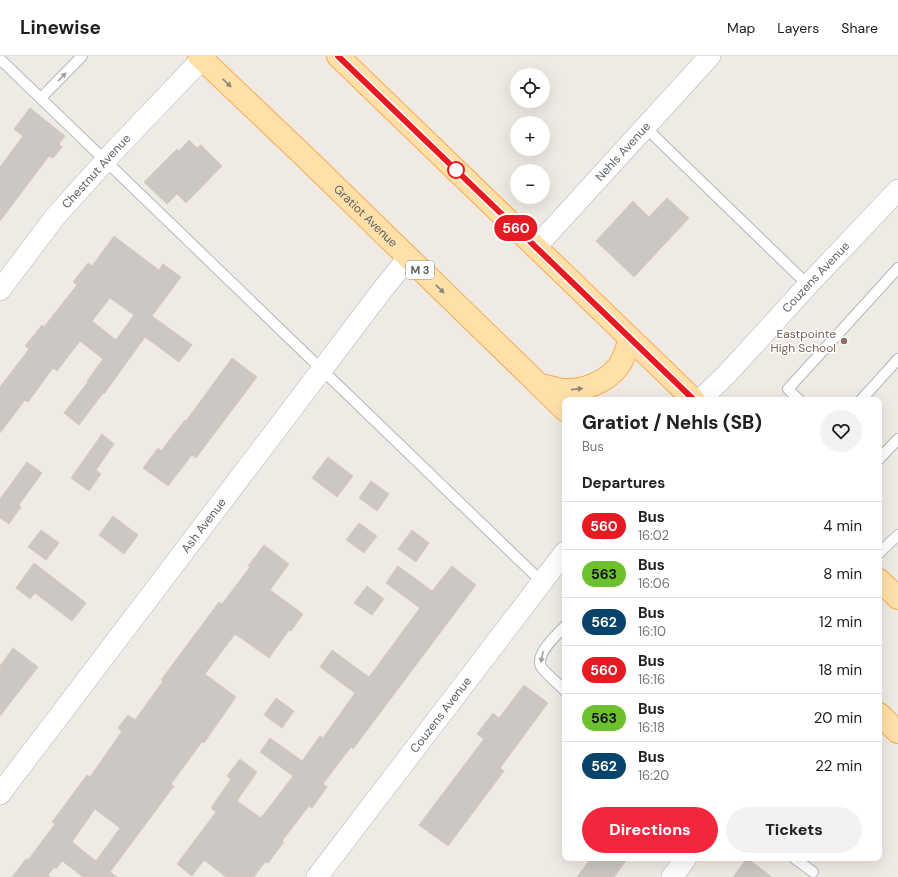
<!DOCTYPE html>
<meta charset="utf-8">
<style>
:root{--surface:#fff;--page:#f2f2f2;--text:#202124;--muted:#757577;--line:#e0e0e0;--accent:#f2263c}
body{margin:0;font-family:"DM Sans",sans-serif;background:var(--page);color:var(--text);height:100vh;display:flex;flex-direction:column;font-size:15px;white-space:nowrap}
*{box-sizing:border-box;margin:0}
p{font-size:13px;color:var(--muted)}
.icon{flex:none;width:22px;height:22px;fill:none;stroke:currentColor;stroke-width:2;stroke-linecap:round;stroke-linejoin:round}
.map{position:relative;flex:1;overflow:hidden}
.details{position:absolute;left:562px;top:341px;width:320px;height:464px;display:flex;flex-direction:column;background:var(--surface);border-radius:8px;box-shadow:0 4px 16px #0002}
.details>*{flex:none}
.badge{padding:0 8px;border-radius:13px;font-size:14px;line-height:26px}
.controls{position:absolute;left:510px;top:12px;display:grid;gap:8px}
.controls a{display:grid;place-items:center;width:40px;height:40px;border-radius:50%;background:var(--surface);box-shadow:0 4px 16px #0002;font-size:20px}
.map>.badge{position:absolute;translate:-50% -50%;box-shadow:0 0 0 2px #fff}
h2{padding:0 20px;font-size:15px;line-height:36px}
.round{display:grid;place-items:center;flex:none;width:42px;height:42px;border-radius:21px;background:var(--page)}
.head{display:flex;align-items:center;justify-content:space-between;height:68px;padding:0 20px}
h1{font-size:19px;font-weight:800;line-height:30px}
.cta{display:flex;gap:8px;margin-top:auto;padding:8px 20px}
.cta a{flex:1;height:46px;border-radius:24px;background:var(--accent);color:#fff;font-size:16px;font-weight:800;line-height:46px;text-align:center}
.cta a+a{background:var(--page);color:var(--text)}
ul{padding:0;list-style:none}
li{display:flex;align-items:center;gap:12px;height:48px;padding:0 20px;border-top:1px solid var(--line)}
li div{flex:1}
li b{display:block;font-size:15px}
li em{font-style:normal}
li .badge{min-width:44px;font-weight:700;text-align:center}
header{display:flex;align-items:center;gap:24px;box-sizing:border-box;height:56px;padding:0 20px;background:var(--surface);border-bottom:1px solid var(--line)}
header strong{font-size:19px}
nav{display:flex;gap:22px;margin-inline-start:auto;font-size:14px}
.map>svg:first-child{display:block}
</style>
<header>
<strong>Linewise</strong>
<nav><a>Map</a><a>Layers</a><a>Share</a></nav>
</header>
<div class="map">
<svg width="898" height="821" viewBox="0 0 898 821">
<rect width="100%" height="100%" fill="#efeae3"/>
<g fill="#ccc7c2" stroke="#d4cac1" fill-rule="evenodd">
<path d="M30 52 65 80 59 88 62 91 53 102 49 100 0 165V111L23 80 14 73Z"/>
<path d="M189 84 197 92 201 89 222 110 186 147 177 138 167 148 144 126 177 93 179 95Z"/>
<path d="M667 142 689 162 634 221 596 185 633 145 649 161Z"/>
<path d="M114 180 159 214 163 208 181 221 152 260 192 289 179 306 145 281 104 338 103 337 79 369 64 357 88 326 87 325 103 303 80 285 57 315 53 312 28 346 25 344 0 377V331L29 293 25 290 42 269 44 271 77 229 73 226 88 207 92 210ZM110 242 134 259 116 284 92 265Z"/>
<path d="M232 302 257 321 196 402 192 399 168 430 143 412 158 392 161 395 185 364 186 365Z"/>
<path d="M102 378 114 388 96 414 101 418 89 435 71 422Z"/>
<path d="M328 401 353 420 337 441 312 422Z"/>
<path d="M27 406 42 417 19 449 21 451 9 468 0 462V443Z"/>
<path d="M371 425 389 438 377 455 359 442Z"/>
<path d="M113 460 138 479 124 498 99 479Z"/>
<path d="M359 467 377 480 364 497 346 484Z"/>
<path d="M41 474 59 487 46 504 28 491Z"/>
<path d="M412 474 429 487 416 506 398 493Z"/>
<path d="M264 489 289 508 270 534 303 558 291 575 289 574 269 602 235 578 205 618 236 641 204 687 202 686 171 728 174 730 110 816 117 821H83L62 805 56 813 54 811 48 819 51 821H12L26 803 28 804 55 768 52 766 87 719 90 721 122 675 118 672 128 659 135 664 163 625 161 624 219 546 222 548 250 511 248 510ZM95 753 120 772 96 805 72 786Z"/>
<path d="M34 507 86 547 72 565 35 537 30 543 16 532Z"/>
<path d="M398 510 432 535 452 510 476 529 353 693 351 691 323 728 327 731 312 752 309 750 282 785 284 786 268 807 265 806 254 821H226L204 804 192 820 177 808 216 756 211 752 231 723 227 720 240 703 257 716 237 745 261 762 293 720 260 696 270 682 302 705 320 680 323 682 355 637 320 611 332 594 369 621 420 552 386 527Z"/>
<path d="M367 530 384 543 372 559 354 547Z"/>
<path d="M13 592 38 611 0 660V610Z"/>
<path d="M524 629 548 647 500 712 504 715 448 790 419 769 484 683 477 678 493 657 499 662Z"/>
<path d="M276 642 294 655 282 672 264 659Z"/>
<path d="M591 802H628L614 821H577Z"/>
<path d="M747 802 772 821H733Z"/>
</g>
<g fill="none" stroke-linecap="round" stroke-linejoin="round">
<g stroke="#b4b8bb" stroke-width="12">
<g id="service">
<path d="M0 3 542 526"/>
<path d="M41 42 82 0"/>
<path d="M645 71 808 229"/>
<path d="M799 344 788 333 898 212"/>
<path d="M861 344 898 303"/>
<path d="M879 403 898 383"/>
<path d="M879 497 898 479"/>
<path d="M565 570C557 579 533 599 542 612 548 620 558 627 565 635"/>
<path d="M794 802 813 816"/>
</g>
</g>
<g stroke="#b4b8bb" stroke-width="22">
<g id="minor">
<path id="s1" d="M536 191 710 0"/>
<path id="s2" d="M0 234 55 161 116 93 202 3"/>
<path id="s3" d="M700 344 727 318 808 229 898 134"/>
<path id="s4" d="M0 738 383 233 408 202"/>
<path id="s5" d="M317 821 565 496"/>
<path d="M672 821 686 802"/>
</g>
</g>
<g stroke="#f9ab52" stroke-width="24">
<g id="primary">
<path id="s6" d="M199 0 302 98 565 354"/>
<path d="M338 0 694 344"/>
<path d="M539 329C547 330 555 333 563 334 583 335 605 327 618 311 624 303 627 292 630 283"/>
<path d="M879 524 898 542"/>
<path d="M879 658 898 676"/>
</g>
</g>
<use href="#service" stroke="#fff" stroke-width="10"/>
<use href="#minor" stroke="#fff" stroke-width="21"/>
<use href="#primary" stroke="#ffe0a8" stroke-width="22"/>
</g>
<defs><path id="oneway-solid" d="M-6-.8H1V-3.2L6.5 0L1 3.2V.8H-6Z"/></defs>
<g fill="#9da0a3">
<use href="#oneway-solid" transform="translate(62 21) rotate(-46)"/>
<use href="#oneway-solid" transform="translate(542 601) rotate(102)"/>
</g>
<g fill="#8c8779">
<use href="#oneway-solid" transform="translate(227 27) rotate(43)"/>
<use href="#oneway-solid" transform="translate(440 233) rotate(44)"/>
<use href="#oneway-solid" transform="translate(577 333) rotate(-6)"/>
</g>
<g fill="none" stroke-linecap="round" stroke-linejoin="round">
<g stroke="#fff" stroke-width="9">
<path id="line" d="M338 0 694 344"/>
</g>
<use href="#line" stroke="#e51a23" stroke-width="6"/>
</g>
<circle fill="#fff" stroke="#e51a23" stroke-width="2" cx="456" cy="114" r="8"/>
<circle fill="#8d6e63" stroke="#fff" stroke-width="1.5" cx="844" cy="285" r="4"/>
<g text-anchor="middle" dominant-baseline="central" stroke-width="3" stroke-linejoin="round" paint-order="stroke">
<rect fill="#fff" stroke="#8c9093" stroke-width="1" x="406" y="205" width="28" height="18" rx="3"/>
<g font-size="11" font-weight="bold" fill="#5b6165">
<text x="420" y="214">M 3</text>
</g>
<g font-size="12" fill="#5b6165" stroke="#fff">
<text stroke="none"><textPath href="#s1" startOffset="129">Nehls Avenue</textPath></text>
<text stroke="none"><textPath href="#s2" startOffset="153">Chestnut Avenue</textPath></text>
<text stroke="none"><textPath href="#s6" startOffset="231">Gratiot Avenue</textPath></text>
<text stroke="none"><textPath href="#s3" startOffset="169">Couzens Avenue</textPath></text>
<text stroke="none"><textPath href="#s4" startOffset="337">Ash Avenue</textPath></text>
<text stroke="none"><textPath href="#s5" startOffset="204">Couzens Avenue</textPath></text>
</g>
<g font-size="12" fill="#785e54" stroke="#fff" text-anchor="end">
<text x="836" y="278">Eastpointe<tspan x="836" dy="14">High School</tspan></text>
</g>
</g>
</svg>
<div class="controls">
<a><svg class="icon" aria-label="locate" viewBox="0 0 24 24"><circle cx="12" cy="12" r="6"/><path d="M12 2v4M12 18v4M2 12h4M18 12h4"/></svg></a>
<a>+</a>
<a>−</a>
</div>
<b class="badge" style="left:516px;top:172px;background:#e51a23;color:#fff">560</b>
<section class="details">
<div class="head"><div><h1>Gratiot / Nehls (SB)</h1><p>Bus</p></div><a class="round"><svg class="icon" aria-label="heart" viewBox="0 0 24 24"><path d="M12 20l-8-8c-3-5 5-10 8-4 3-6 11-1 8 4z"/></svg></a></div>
<h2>Departures</h2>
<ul>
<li><span class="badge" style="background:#e51a23;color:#fff">560</span><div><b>Bus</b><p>16:02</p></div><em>4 min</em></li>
<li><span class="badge" style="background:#6dc02e;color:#111">563</span><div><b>Bus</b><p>16:06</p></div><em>8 min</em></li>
<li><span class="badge" style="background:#09426a;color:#fff">562</span><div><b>Bus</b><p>16:10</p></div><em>12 min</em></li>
<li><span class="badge" style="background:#e51a23;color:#fff">560</span><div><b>Bus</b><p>16:16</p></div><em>18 min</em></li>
<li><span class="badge" style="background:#6dc02e;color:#111">563</span><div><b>Bus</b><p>16:18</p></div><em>20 min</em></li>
<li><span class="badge" style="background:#09426a;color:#fff">562</span><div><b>Bus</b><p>16:20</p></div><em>22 min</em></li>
</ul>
<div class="cta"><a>Directions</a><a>Tickets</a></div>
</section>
</div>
